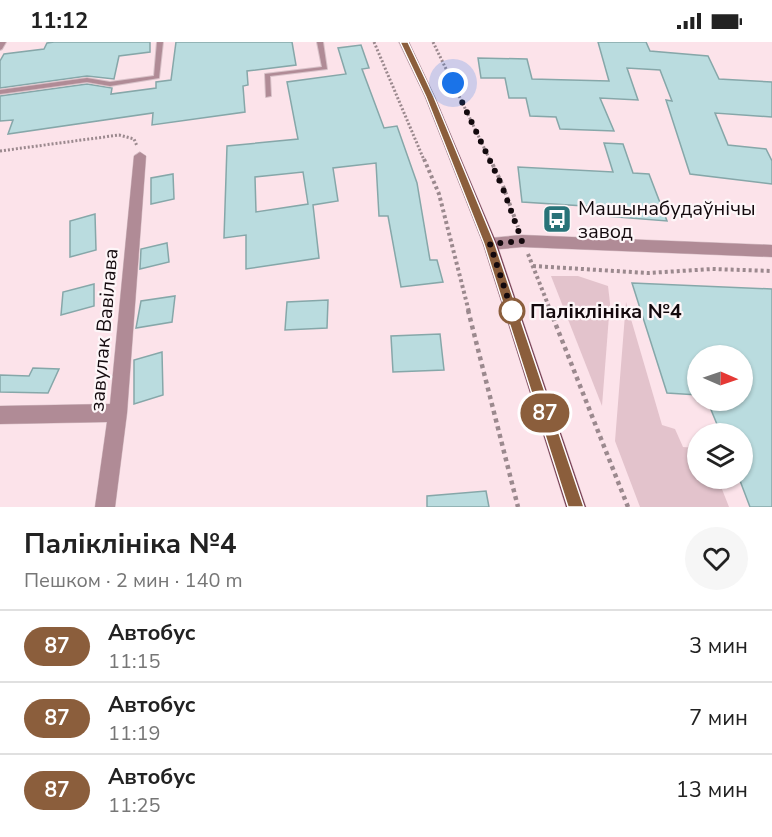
<!DOCTYPE html>
<html lang="ru">
<meta charset="utf-8">
<style>
:root{--surface:#fff;--page:#f6f6f6;--text:#222;--muted:#767676;--line:#e0e0e0}
body{margin:0;font-family:"Nunito Sans",sans-serif;background:var(--page);color:var(--text);height:100vh;display:flex;flex-direction:column;font-size:22px;white-space:nowrap}
*{box-sizing:border-box;margin:0}
p{font-size:20px;color:var(--muted)}
.icon{flex:none;width:33px;height:33px;fill:none;stroke:currentColor;stroke-width:2;stroke-linecap:round;stroke-linejoin:round}
.map{position:relative;height:465px;overflow:hidden}
.sheet{display:flex;flex-direction:column;background:var(--surface);flex:1}
.sheet>*{flex:none}
.badge{padding:0 12px;border-radius:20px;font-size:21px;line-height:39px}
.needle{width:39px;rotate:92deg}
.fabs{position:absolute;left:687px;top:303px;display:grid;gap:12px}
.fabs a{display:grid;place-items:center;width:66px;height:66px;border-radius:50%;background:var(--surface);box-shadow:0 2px 4px #0004;font-size:30px}
.you{position:absolute;width:30px;height:30px;margin:-15px;border:4px solid #fff;border-radius:50%;background:#1a73e8;box-shadow:0 0 0 9px #1a73e833}
.map>.badge{position:absolute;translate:-50% -50%;box-shadow:0 0 0 3px #fff}
.round{display:grid;place-items:center;flex:none;width:63px;height:63px;border-radius:32px;background:var(--page)}
.headline{display:flex;align-items:center;justify-content:space-between;height:102px;padding:0 24px}
h1{font-size:28px;font-weight:700;line-height:45px}
ul{padding:0;list-style:none}
li{display:flex;align-items:center;gap:18px;height:72px;padding:0 24px;border-top:2px solid var(--line)}
li div{flex:1}
li b{display:block;font-size:22px}
li em{font-style:normal}
li .badge{min-width:66px;font-weight:700;text-align:center}
.status{display:flex;justify-content:space-between;align-items:center;height:42px;padding:0 30px;background:var(--surface);direction:ltr}
.status svg{height:16px;fill:currentColor}
.map>svg:first-child{display:block}
</style>
<div class="status"><b>11:12</b><svg viewBox="0 0 49 12"><path d="M0 12V9h3v3zM5 12V6h3v6zM10 12V3h3v9zM15 12V0h3v12zM26 1h20v11H26zM47 4h2v5h-2z"/></svg></div>
<div class="map">
<svg width="772" height="465" viewBox="0 0 772 465">
<rect width="100%" height="100%" fill="#fce3ea"/>
<g fill="#e3c3cc">
<path d="M551 234H578L608 244 610 261 602 364Z"/>
<path d="M626 260 662 383 675 387 683 405 697 406 698 436 718 437 729 465H640L615 399Z"/>
</g>
<g fill="#badcdf" stroke="#86a7a9" stroke-width="1.5" fill-rule="evenodd">
<path d="M54 0H150V10L119 14 114 37 87 34 0 46V19L4 12 44 7 47 1Z"/>
<path d="M176 0H292L296 23 247 29 248 43 243 44 245 70 152 83 153 71 8 92 13 78 0 79V54L87 42 112 46 111 52 156 46V40L171 38Z"/>
<path d="M598 0H646L650 9 708 14 719 37 772 40V75L715 71 728 103 766 107 772 119V142L690 132 666 58 672 59 660 28 627 26 638 58 600 56 614 89 560 87 556 75 530 74 526 56H509L505 36H481L478 16 527 17 532 37 609 39Z"/>
<path d="M361 3 369 26 362 27 384 86 397 84 417 141 430 218H437L443 240 401 245 388 174H379L376 121 333 126 338 159 313 163 319 216 246 227V193L224 196 227 104 298 97 287 40 346 32 338 6ZM303 130 308 162 256 170 255 135Z"/>
<path d="M604 101 623 102 633 131 649 132 667 179 605 174 600 165 522 160 518 125 613 130Z"/>
<path d="M173 132 174 157 151 162V136Z"/>
<path d="M95 172 96 208 70 215V179Z"/>
<path d="M167 201 169 220 140 227 141 207Z"/>
<path d="M632 241 772 247V465H750L739 436H742V392H721L707 358H742V314H698V353L667 351Z"/>
<path d="M94 242V264L61 273 63 250Z"/>
<path d="M175 254 172 280 136 286 141 259Z"/>
<path d="M328 258 327 286 285 288 287 260Z"/>
<path d="M440 292 444 328 393 330 391 294Z"/>
<path d="M162 310 163 353 134 362V318Z"/>
<path d="M33 326 59 327 48 351 0 350V333L29 334Z"/>
<path d="M486 449 489 465H427V454Z"/>
</g>
<g fill="none" stroke-linecap="round" stroke-linejoin="round">
<g stroke="#d7c0c7" stroke-width="2">
<g id="lane">
<path d="M0 0H6L2 7 0 8Z"/>
<path d="M157 0H163L159 36 110 44 87 40 0 52V48L87 36 110 40 154 34Z"/>
<path d="M317 0H323L327 27 270 34 271 54 266 55 265 32 322 25Z"/>
</g>
</g>
<g stroke="#d7c0c7" stroke-width="1">
<g id="street">
<path d="M140 110 146 114 127 371 115 465H95L107 380 0 382V364L110 362 134 114Z"/>
<path d="M522 193 772 203V215L522 205 490 208 485 206 483 202 485 198 490 196Z"/>
</g>
</g>
<g stroke="#d7c0c7" stroke-width="1">
<path id="primary" d="M399 0H409L435 55 497 202 586 465H566L483 202 425 55Z"/>
</g>
<g stroke="#9b898e" stroke-width="3" stroke-dasharray="2 2" stroke-linecap="butt">
<path d="M374 0 424 118"/>
<path d="M433 0 490 118"/>
<path d="M0 109 119 93 134 97 137 104"/>
</g>
<g stroke="#9b898e" stroke-width="4" stroke-dasharray="3 3" stroke-linecap="butt">
<path d="M424 117 439 152 469 270"/>
<path d="M490 117 503 144 518 185"/>
<path d="M528 212 551 270"/>
<path d="M533 224 648 231 712 227 772 229"/>
</g>
<g stroke="#9b898e" stroke-width="4.5" stroke-dasharray="4 4" stroke-linecap="butt">
<path d="M468 268 518 465"/>
<path d="M550 268 628 465"/>
</g>
<use href="#lane" fill="#b08b96" fill-rule="evenodd"/>
<use href="#street" fill="#b08b96" fill-rule="evenodd"/>
<use href="#primary" fill="#783c52" fill-rule="evenodd"/>
</g>
<path fill="#8b5e3c" stroke="#fff" stroke-width="1.5" d="M400 0H408L434 55 495 202 584 465H568L484 202 426 55Z"/>
<g fill="none" stroke-linecap="round" stroke-linejoin="round">
<path stroke="#13090d" stroke-width="6" stroke-dasharray="0 10.8" d="M453 41 502 144 522 199 490 202 512 269"/>
</g>
<defs>
<g id="bus-square" transform="scale(1.5)"><rect x="-9" y="-9" width="18" height="18" rx="4" fill="#297378" stroke="#fdf6f8"/><path d="M-5-6H5V4H4V6H2V4H-2V6H-4V4H-5ZM-3.5-4V0h7V-4ZM-3.5 1.2v1.5H-2V1.2ZM2 1.2v1.5H3.5V1.2Z" fill="#fff"/></g>
</defs>
<g fill-rule="evenodd">
<use href="#bus-square" x="557" y="177"/>
</g>
<circle fill="#fff" stroke="#8b5e3c" stroke-width="3" cx="512" cy="269" r="12"/>
<g text-anchor="middle" dominant-baseline="central" stroke-width="4.5" stroke-linejoin="round" paint-order="stroke">
<g font-size="20" fill="#13090d" stroke="#fdf6f8" text-anchor="start">
<text x="578" y="166">Машынабудаўнічы<tspan x="578" dy="23">завод</tspan></text>
</g>
<g font-size="20" font-weight="bold" fill="#13090d" stroke="#fdf6f8" text-anchor="start">
<text x="530" y="269">Паліклініка №4</text>
</g>
<g font-size="20" fill="#13090d" stroke="#fdf6f8">
<text transform="translate(104 288) rotate(-85)">завулак Вавілава</text>
</g>
</g>
</svg>
<div class="fabs">
<a><svg class="needle" viewBox="-14 -14 28 28"><path d="M0-13l5 13h-10z" fill="#e53935"/><path d="M0 13l5-13h-10z" fill="#767676"/></svg></a>
<a><svg class="icon" aria-label="layers" viewBox="0 0 24 24"><path d="M12 4l9 5-9 5-9-5zM3 14l9 5 9-5"/></svg></a>
</div>
<div class="you" style="left:453px;top:41px"></div>
<b class="badge" style="left:545px;top:371px;background:#8b5e3c;color:#fff">87</b>
</div>
<section class="sheet">
<div class="headline"><div><h1>Паліклініка №4</h1><p>Пешком · 2 мин · 140 m</p></div><a class="round"><svg class="icon" aria-label="heart" viewBox="0 0 24 24"><path d="M12 20l-8-8c-3-5 5-10 8-4 3-6 11-1 8 4z"/></svg></a></div>
<ul>
<li><span class="badge" style="background:#8b5e3c;color:#fff">87</span><div><b>Автобус</b><p>11:15</p></div><em>3 мин</em></li>
<li><span class="badge" style="background:#8b5e3c;color:#fff">87</span><div><b>Автобус</b><p>11:19</p></div><em>7 мин</em></li>
<li><span class="badge" style="background:#8b5e3c;color:#fff">87</span><div><b>Автобус</b><p>11:25</p></div><em>13 мин</em></li>
</ul>
</section>
